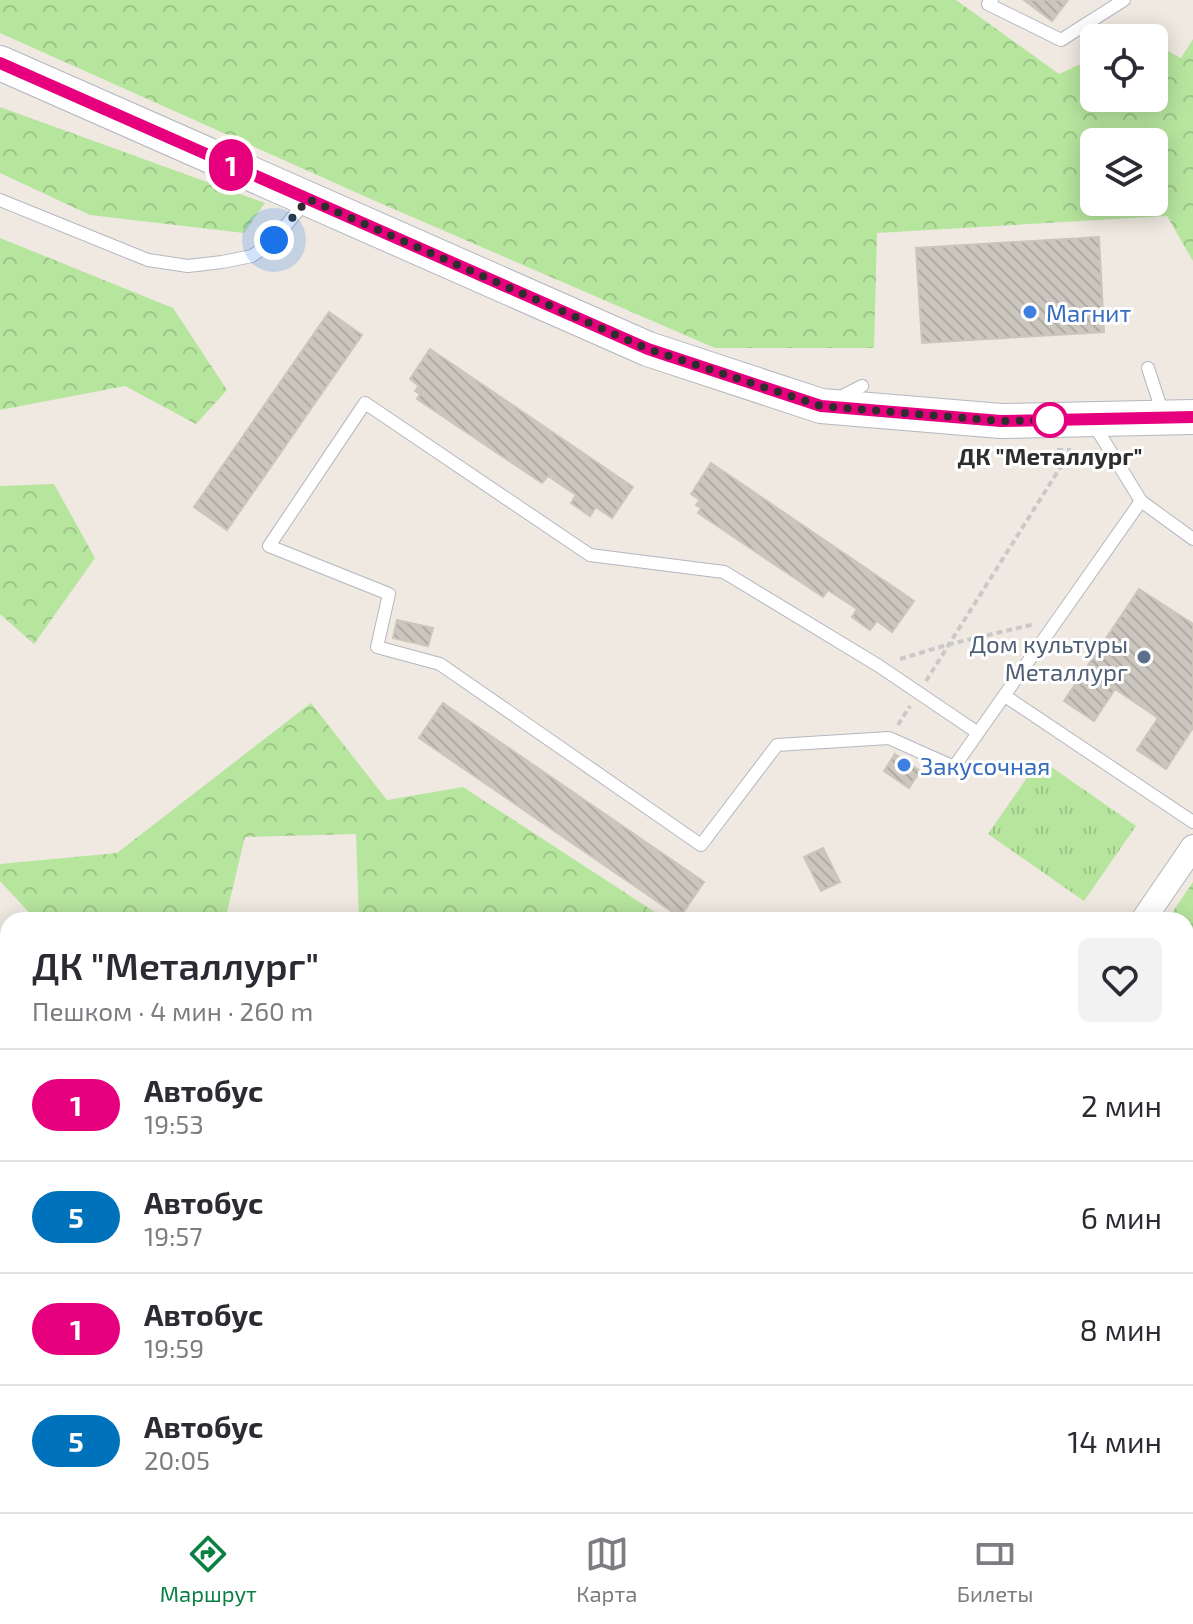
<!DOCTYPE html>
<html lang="ru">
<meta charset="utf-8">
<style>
:root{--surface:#fff;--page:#f2f2f3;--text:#2b2b33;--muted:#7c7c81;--line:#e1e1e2;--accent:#0b8043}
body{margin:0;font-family:"Exo 2",sans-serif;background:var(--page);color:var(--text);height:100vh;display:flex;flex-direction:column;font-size:30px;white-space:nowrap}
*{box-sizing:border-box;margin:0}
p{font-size:26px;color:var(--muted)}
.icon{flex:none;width:44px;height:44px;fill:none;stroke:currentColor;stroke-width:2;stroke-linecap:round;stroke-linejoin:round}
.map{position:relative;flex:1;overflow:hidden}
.side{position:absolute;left:0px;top:912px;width:1194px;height:600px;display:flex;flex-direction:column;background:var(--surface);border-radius:24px 24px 0 0;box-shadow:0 4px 20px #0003}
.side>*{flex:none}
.badge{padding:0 16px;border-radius:26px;font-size:28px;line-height:52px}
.fabs{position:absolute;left:1080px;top:24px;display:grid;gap:16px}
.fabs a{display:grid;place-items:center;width:88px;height:88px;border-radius:12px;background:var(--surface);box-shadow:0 4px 20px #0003;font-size:40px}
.you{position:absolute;width:40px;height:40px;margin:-20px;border:6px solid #fff;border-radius:50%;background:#1a73e8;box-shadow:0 0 0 12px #1a73e833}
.map>.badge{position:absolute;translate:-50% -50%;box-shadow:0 0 0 4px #fff}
.round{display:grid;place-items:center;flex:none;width:84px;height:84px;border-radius:12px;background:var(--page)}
.head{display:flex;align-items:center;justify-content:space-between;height:136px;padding:0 32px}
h1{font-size:38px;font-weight:600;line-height:60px}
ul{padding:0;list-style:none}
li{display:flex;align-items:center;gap:24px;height:112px;padding:0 32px;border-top:2px solid var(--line)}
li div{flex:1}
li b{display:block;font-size:30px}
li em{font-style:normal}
li .badge{min-width:88px;font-weight:700;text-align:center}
.dock{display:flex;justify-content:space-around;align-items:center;height:112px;border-top:2px solid var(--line);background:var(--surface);font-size:22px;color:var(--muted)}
.dock a{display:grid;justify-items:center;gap:4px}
.dock .selected{color:var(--accent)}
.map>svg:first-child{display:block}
</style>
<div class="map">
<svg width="1193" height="1512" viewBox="0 0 1193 1512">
<defs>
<pattern id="forest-crowns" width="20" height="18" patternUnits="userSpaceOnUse" patternTransform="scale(2)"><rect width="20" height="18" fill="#b6e59e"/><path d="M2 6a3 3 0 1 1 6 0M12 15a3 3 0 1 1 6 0" fill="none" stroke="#9dc588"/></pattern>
<pattern id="park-tufts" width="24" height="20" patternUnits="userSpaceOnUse" patternTransform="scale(2)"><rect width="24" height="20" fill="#b6e59e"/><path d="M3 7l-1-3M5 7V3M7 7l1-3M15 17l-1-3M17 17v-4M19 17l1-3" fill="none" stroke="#9dc588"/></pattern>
<pattern id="building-back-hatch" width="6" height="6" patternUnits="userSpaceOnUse" patternTransform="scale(2)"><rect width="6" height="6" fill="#cbc7bf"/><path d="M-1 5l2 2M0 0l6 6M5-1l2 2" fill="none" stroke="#afaba4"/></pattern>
</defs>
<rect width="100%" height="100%" fill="#efe9e1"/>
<g fill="url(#forest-crowns)" fill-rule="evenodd">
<path d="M0 0H956L1059 74 1094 58V98H1154V44L1181 58 1193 39V261L1167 216 877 233 874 348H715L373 200 0 33ZM1094 142H1154V202H1094Z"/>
<path d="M0 107 265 203 244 233 90 215 0 173Z"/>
<path d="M0 238 173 308 227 390 196 424 125 386 0 410Z"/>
<path d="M54 484 95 558 34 644 0 614V486Z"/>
<path d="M311 703 387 800 463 787 667 920H359L356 834 245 837 225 920H36L0 881V864L117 853Z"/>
<path d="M1193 882V949L1186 958V920H1167Z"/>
<path d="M0 1167 8 1171V1504H245L251 1512H0Z"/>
<path d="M1193 1416V1493L1186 1503V1433Z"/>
<path d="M425 1504H864L874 1512H429Z"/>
</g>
<path fill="url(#park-tufts)" d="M1040 759 1136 826 1084 901 988 834Z"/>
<path fill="#c9ec9a" d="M896 1504H1130L1121 1512H908Z"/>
<g fill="url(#building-back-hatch)" stroke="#cbc5ba" stroke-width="2">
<path d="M1024 0H1068L1052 21Z"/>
<path d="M1099 237 1104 332 922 343 916 248Z"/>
<path d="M329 312 362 335 227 530 194 507Z"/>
<path d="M430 349 633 487 612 518 596 507 590 516 571 503 576 495 548 476 542 483 417 399 420 394 415 391 419 386 410 379Z"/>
<path d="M711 463 914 601 892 632 877 621 870 630 852 617 857 609 828 590 823 597 698 513 701 508 696 505 700 500 691 494Z"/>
<path d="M1139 589 1193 624V728L1166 769 1137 750 1158 718 1115 689 1094 721 1064 701Z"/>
<path d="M397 620 433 628 428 646 393 638Z"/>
<path d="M443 703 704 882 680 917 419 738Z"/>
<path d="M895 754 920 771 909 788 884 771Z"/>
<path d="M823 848 840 882 821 891 804 857Z"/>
</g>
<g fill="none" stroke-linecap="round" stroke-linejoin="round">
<g stroke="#b4b7c1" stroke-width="14">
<g id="lane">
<path d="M992 0 988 4 1061 40 1124 0"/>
<path d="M0 200 148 260 188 266 222 262 252 256 274 240 305 202"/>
<path d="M1148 368 1163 414"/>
<path d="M836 399 862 386"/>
<path d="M1093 423 1141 501 1193 539"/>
<path d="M1005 696 1193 822"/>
<path d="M978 733 879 666 724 572 590 555 365 403 269 546 389 594 377 647 440 664 701 845 777 745 889 738 954 767 1141 501"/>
<path d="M0 1040 8 1051"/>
<path d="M365 1504 372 1512"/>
</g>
</g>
<g stroke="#b4b7c1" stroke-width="26">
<g id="street">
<path d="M1143 920 1193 847"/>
<path d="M1186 1062 1193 1067"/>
</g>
</g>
<g stroke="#b4b7c1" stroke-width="36">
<path id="secondary" d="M0 63 648 349 821 406 1001 421 1193 417"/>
</g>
<g stroke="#c9c9c9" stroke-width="4" stroke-dasharray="6 4" stroke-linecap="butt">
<path d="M1057 450H1071"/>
<path d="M900 659 950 644 1035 624"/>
<path d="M926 681 1070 452"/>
<path d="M898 725 910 706"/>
</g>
<use href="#lane" stroke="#fff" stroke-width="12"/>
<use href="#street" stroke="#fff" stroke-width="24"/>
<use href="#secondary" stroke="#fff" stroke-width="34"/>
</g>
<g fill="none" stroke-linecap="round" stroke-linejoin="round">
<g stroke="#fff" stroke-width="18">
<path id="line" d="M0 63 648 349 821 406 1001 421 1193 417"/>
</g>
<use href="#line" stroke="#e6007e" stroke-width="12"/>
<path stroke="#2e2e2e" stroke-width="8" stroke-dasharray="0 14.4" d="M274 240 308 199 648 349 821 406 1001 421 1055 420H1050"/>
</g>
<g fill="#3f7fe0" stroke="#fff" stroke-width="3">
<circle cx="1030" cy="312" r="8"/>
<circle cx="904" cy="765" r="8"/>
</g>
<circle fill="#fff" stroke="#e6007e" stroke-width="4" cx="1050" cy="420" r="16"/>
<circle fill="#5c6f8a" stroke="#fff" stroke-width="3" cx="1144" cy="657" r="8"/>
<g text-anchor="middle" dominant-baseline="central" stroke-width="6" stroke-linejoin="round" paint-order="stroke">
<g font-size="24" fill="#366cbe" stroke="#fff" text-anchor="start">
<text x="1046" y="312">Магнит</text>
<text x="920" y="765">Закусочная</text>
</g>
<g font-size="24" font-weight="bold" fill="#2e2e2e" stroke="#fff">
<text x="1050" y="455">ДК "Металлург"</text>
</g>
<g font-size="24" fill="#4e5e75" stroke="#fff" text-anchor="end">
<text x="1128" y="643">Дом культуры<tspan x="1128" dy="28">Металлург</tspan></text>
</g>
</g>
</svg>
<div class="fabs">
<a><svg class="icon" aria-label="locate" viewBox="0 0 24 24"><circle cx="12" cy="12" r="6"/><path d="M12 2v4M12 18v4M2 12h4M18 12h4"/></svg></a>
<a><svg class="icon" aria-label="layers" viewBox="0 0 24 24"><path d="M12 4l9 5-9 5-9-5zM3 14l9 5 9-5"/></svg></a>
</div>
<div class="you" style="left:274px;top:240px"></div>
<b class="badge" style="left:231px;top:165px;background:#e6007e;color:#fff">1</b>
<section class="side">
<div class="head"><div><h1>ДК &quot;Металлург&quot;</h1><p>Пешком · 4 мин · 260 m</p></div><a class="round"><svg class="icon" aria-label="heart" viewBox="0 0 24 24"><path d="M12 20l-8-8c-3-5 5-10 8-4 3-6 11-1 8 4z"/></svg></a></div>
<ul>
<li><span class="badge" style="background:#e6007e;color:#fff">1</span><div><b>Автобус</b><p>19:53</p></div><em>2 мин</em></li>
<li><span class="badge" style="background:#0072bc;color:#fff">5</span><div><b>Автобус</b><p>19:57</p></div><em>6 мин</em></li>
<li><span class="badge" style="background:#e6007e;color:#fff">1</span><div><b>Автобус</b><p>19:59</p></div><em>8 мин</em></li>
<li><span class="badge" style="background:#0072bc;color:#fff">5</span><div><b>Автобус</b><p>20:05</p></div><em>14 мин</em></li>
</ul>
</section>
</div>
<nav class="dock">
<a class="selected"><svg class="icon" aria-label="directions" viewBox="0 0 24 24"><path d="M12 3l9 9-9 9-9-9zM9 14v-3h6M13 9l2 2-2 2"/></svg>Маршрут</a>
<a><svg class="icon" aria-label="map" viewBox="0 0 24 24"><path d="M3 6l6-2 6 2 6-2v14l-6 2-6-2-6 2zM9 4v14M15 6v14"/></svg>Карта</a>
<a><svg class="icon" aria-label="tickets" viewBox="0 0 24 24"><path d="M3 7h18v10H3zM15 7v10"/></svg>Билеты</a>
</nav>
